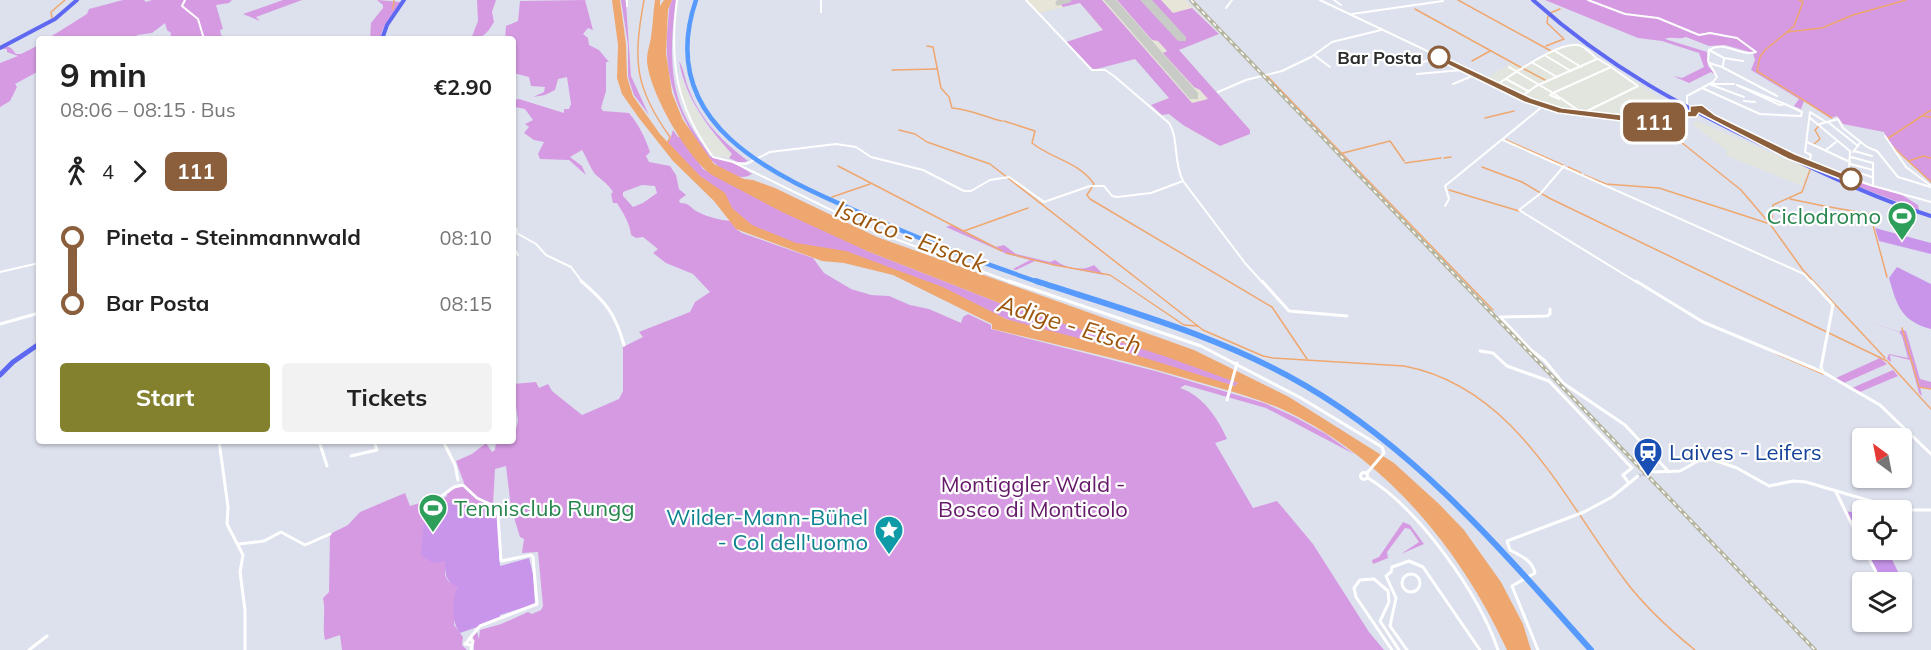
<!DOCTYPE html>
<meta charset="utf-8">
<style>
:root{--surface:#fff;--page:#f2f2f2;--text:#222;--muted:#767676;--accent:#83812e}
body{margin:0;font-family:Mulish,sans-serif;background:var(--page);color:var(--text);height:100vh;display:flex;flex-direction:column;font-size:22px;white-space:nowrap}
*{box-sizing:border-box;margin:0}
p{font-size:20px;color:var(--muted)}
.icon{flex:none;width:33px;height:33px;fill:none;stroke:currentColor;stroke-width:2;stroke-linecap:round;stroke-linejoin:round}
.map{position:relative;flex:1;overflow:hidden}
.details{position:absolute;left:36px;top:36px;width:480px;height:408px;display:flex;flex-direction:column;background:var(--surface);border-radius:6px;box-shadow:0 2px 4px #0004}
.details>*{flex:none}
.badge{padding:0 12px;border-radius:9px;font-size:21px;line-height:39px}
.needle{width:39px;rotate:328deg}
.tools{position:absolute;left:1852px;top:428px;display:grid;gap:12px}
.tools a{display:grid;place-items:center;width:60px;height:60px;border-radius:6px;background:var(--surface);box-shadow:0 2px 4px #0004;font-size:30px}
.map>.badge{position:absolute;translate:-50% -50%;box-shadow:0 0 0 3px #fff}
.legs{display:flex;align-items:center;gap:9px;height:66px;padding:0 24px;font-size:20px}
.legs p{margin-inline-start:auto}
.overview{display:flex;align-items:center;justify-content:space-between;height:102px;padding:0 24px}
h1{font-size:33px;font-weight:700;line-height:45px}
.cta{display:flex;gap:12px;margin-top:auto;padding:12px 24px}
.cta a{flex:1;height:69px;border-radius:6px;background:var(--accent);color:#fff;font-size:24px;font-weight:700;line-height:69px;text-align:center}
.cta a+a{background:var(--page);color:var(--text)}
ul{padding:0 24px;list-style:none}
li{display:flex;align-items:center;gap:21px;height:66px;font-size:22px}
li i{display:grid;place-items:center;width:9px;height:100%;margin:0 8px;background:currentColor}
li i::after{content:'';width:15px;height:15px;margin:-8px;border:4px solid;border-radius:50%;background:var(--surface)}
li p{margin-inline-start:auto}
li:first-child i{background:linear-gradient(#0000 50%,currentColor 0)}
li:last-child i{background:linear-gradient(currentColor 50%,#0000 0)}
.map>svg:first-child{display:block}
</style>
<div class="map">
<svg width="1931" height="650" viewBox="0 0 1931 650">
<rect width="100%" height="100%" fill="#dde1ed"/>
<g fill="#e2e5de">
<path d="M1576 43 1669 104 1679 115 1678 117 1671 122 1642 120 1566 111 1524 97 1484 79 1513 62 1522 67 1551 51Z"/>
<path d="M682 79 690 99 708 127 732 155 729 158 713 155 687 116 677 80Z"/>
<path d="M1697 121 1809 169 1802 186 1727 156 1726 150 1692 124Z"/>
</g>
<path fill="#e6e5d8" d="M1027 0H1185L1219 34 1179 50 1250 130V134L1220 146 1183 125 1156 103 1169 97 1136 59 1128 61 1080 3 1040 13Z"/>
<g fill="#d69ae3" fill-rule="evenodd">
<path d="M123 0H144L146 2 152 0H232L229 3 216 5 223 29 220 30 221 35 227 39H170L171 33 167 30 165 23 152 33 137 35V39H47L87 14 89 9Z"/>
<path d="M283 0H302L256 17 260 21 243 14Z"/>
<path d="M377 0 401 2C395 14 380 26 381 39H370L371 23 383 8V5Z"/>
<path d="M477 0H496L492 12 494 22C488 32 483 39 471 39L478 21Z"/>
<path d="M585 0 593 30 588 28 583 34 588 38 589 45 599 50 609 62H606V91L601 108 603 111 629 113C639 125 645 137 650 152L646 156 649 162 670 166 676 175 679 189 686 195 679 200 680 203C690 203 690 208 698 212 708 217 719 220 731 221L736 229 742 233 813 258 824 273 851 289 871 295 889 296 910 305 929 309 961 323 963 317 968 314 991 325V329L1159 372 1264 403 1295 417 1326 434 1354 454 1266 408 1185 385 1180 388C1202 395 1218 418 1227 439L1215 443 1253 508 1277 501 1313 544 1369 632 1384 650H474L473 636 477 632 479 639 480 630 501 624 528 612 532 614 541 610 543 606 538 552 522 553 524 539 520 537 511 508 506 466 495 469 493 505 471 510 468 498 431 508 445 561V575L448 581 458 587 454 625 463 637 462 645 467 650H342L340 635 325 640C322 626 326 612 323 598L329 592 330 534 348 525 360 512 405 493 410 506 423 502 430 507 447 496V493L464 483 456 461 472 454 486 443 492 452 495 450 496 441H513L518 421 513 384 536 382 539 388 548 384 552 391 582 415 619 399 623 391V347L643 337 639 332 690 312 695 302 710 292 693 274 666 263 653 253 658 249 643 237 636 238 631 235C630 223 623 213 617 203H613L611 194 613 192C608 184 603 181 596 175 592 172 586 156 582 150L570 157 582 166 586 175 569 160 540 159 538 154 544 142 534 140 524 133 529 127 525 124 533 120 525 109 515 107 513 110V100L519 99 564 113V109H569L571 104 567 77 558 79 555 90 545 95 533 97 544 92 545 87 531 86 529 77 513 73V39H505L506 26 518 21 520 1ZM642 185 655 186 657 193 643 203 633 207 623 196V192Z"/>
<path d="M621 0H625L626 3 631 76 649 115 634 95 628 77V45Z"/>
<path d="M672 0H676C671 37 668 81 685 116 692 130 702 143 710 156L735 163 752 174C744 179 738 177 730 173 714 166 707 156 697 141 673 104 663 67 668 23 669 14 668 8 672 0Z"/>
<path d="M1057 0H1102L1192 103 1208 99 1200 90 1194 87 1163 53 1167 51 1158 41 1152 40 1117 0H1161L1173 13 1192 8 1219 34 1179 50 1250 130V134L1220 146 1183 125 1169 114 1162 115 1151 105 1169 98 1135 59 1093 70 1066 42 1103 30 1080 3 1063 7Z"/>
<path d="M1545 0H1931V183L1888 141 1884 132 1843 124 1837 116 1830 118 1804 101 1801 109 1794 106 1799 99 1751 70 1755 60 1753 53 1725 45 1709 46 1686 37C1678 40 1672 36 1665 39L1707 52 1708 66 1716 75 1711 72 1689 83 1673 76 1682 78 1704 67 1699 53 1662 41 1638 38Z"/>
<path d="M39 45V71L15 84 17 87 10 101 0 107V63L18 56 7 52V49H0L6 46 11 48 16 54H21Z"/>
<path d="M679 61C684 68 685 82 690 92 701 120 724 143 748 161L740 163 729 158 732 154C707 126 686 99 679 61Z"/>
<path d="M673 130 678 137H681L703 169 867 251 1002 304 1175 358 1238 383 1236 386 1050 337 911 279 835 259 747 228 663 143 670 140Z"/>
<path d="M1833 174 1902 195 1918 205 1919 210 1833 177Z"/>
<path d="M952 225 996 247 1004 245 1016 254 1050 262 1055 260C1065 268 1082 272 1094 265L1104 275 1035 261 1016 270 1013 269 1030 260 1007 254 946 227Z"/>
<path d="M1869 322 1900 332 1901 330 1906 331 1920 379 1931 382V389L1920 387 1922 396 1919 393 1910 360 1890 355 1891 362 1887 359 1889 354 1908 358 1902 336 1899 332Z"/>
<path d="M1880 358 1887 364 1844 383 1836 378Z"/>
<path d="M1893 370 1898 376 1860 392 1852 388Z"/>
<path d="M1403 522 1410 525 1424 544 1401 554 1419 542 1410 529 1405 528 1387 552 1388 558 1373 564 1372 560 1379 557Z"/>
</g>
<g fill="#c895eb">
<path d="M1875 228 1931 243V254L1879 241Z"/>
<path d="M1897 267 1931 284V329C1901 321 1897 306 1889 278Z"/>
<path d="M468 498 471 509 493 505 497 513 500 566 529 558 533 574 535 604 500 615V619L460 633C451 623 452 599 458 587 445 582 445 573 445 561L433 563 421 555C426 504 421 511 468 498Z"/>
<path d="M1855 500 1891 510H1863V549L1844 511 1858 513Z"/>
<path d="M1863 549H1887L1900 576 1876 574Z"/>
</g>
<path fill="#efa770" d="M612 0H620L626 44 627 77 633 96 660 134 700 176 725 193 732 208 752 225 796 243 846 251 894 269 943 287 1006 319 1097 343 1235 386 1238 383 1167 357 1002 304 867 251 782 212 712 175C687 158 648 90 647 60 647 52 650 44 651 37 653 25 653 12 655 0H660V6L664 0H672L668 10 666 53 672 93 683 120 714 164 744 179 753 180 775 188 877 237 1194 350 1289 397 1394 463 1439 504 1464 530 1501 582 1523 624 1531 650H1507C1462 553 1393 467 1298 417 1266 400 1229 391 1195 381 1128 361 1059 345 992 329V324L893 275 844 263 822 261 736 229 714 201 673 161 639 118 622 94 617 78 618 45Z"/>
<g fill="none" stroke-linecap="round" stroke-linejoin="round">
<g stroke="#efa770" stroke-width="1.5">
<path d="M644 0C633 60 634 87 670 137L668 142"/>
<path d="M1458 0 1551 51"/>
<path d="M393 9 394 0"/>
<path d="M1415 9 1522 68"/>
<path d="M1550 13 1560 9"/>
<path d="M52 18 51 12 65 0"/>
<path d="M1787 32 1794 26 1803 2 1799 0"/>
<path d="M927 46 933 47 941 88 949 97 952 108C969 109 985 117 1002 121"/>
<path d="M1546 46 1564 39 1547 23 1548 16"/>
<path d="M1472 61 1490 51"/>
<path d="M1524 69 1545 80"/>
<path d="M892 70 937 69"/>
<path d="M1267 76 1493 310"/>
<path d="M1923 116 1931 117"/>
<path d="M1485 118 1514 111"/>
<path d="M1832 118 1757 71 1760 57 1765 50 1787 32 1822 28 1853 15 1906 0"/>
<path d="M1004 121 1035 131 1032 143C1052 159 1079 162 1094 184L1087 195 1090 199 1272 307 1307 359"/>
<path d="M1632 123 1661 126 1741 190 1770 224 1803 270 1885 358"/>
<path d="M899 130 915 134 927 142 990 164 1203 330 1263 356 1273 358 1404 366C1515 387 1563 498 1624 579 1644 606 1669 629 1695 650"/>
<path d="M1887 139 1931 110"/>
<path d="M1506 140 1565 166"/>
<path d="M1814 144 1820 139 1815 130 1819 126"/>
<path d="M1893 147 1931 182"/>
<path d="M1343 153 1390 141 1404 161"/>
<path d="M1444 158 1451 157"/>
<path d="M1909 161 1923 156 1931 158"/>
<path d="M1405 163 1441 158"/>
<path d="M838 166 1002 251"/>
<path d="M1482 167 1522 182 1549 198 1887 361"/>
<path d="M1568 167 1581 173"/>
<path d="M1584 175 1606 184 1659 188 1767 223"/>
<path d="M1449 190 1519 211"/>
<path d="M832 197 870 184"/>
<path d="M1790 199 1824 206 1827 220"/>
<path d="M1824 206 1870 214 1887 277"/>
<path d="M1772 223 1773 205 1802 192 1810 170"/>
<path d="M964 231 1028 208"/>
<path d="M1006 253 1054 265 1110 275 1184 325 1198 326"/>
<path d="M1902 328 1919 387 1931 389"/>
<path d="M1775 353 1823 374"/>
<path d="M1888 362 1931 409"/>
</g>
<path stroke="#c9cbc6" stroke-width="5" d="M1058 3 1069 0"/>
<g fill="#c9cbc6" fill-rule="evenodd">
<path d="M1104 0H1116L1198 93V99H1190Z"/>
<path d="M1140 0H1152L1186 37V41H1178Z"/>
</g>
<path stroke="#b9bdc6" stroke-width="3" stroke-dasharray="3 1.5" stroke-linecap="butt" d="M1638 476 1653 472"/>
<g stroke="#fff" stroke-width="2">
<path d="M185 0 182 6 198 19 204 39"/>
<path d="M627 0V6"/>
<path d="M677 0C669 62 676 106 713 157L733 162 874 231 1013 283"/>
<path d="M821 0V12"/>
<path d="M1026 0 1092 70H1105L1114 76 1169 123C1179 138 1173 162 1183 181L1245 263 1263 283"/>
<path d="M1320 0 1543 106 1578 114 1668 124 1680 121 1685 114"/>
<path d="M1334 0 1341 5"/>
<path d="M1588 0 1625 14 1658 18 1699 35 1710 33 1737 38 1756 52C1739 57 1725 40 1709 50"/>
<path d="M1226 8 1232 0"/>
<path d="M1352 14 1443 1"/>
<path d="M1709 50 1724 58 1723 67"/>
<path d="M1555 51 1581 67"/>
<path d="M1314 55 1330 67"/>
<path d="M1546 56 1571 71"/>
<path d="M1724 58 1743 61"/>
<path d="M1598 59 1610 66"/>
<path d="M1533 63 1557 77"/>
<path d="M1709 63 1722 67 1777 96"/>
<path d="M1412 66 1438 57"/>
<path d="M1509 67 1553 93 1550 95 1559 99"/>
<path d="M1417 74 1462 70"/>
<path d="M1506 79 1528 91"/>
<path d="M1453 84 1475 75"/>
<path d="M1709 84 1744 97"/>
<path d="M1712 84H1734"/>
<path d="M1496 85C1514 74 1557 42 1578 45 1585 46 1592 54 1597 59L1536 86 1521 97"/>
<path d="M1737 85 1785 104 1780 105Z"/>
<path d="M1702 88 1760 114 1801 116 1802 112 1785 104"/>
<path d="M1218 92 1246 80 1282 71 1311 57 1332 42 1381 30"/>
<path d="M1744 101 1755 102"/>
<path d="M1683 104 1693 108 1695 114 1687 115 1679 111 1677 106Z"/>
<path d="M1687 105V96L1713 82 1717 77 1708 61 1709 50"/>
<path d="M1693 108H1701L1712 117 1784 153"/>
<path d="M1578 114V110L1553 93 1611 67 1638 86 1581 114"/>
<path d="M1810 118 1850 151 1849 169 1858 180"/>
<path d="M1828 122 1858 146"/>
<path d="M1820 124 1838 119 1843 128 1867 147 1877 151 1898 177 1931 187"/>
<path d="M1885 136 1906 167 1930 185"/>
<path d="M1503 140 1804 274 1812 283"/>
<path d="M1807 142 1850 162"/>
<path d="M1826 150 1836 142"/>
<path d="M1854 151 1872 156"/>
<path d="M1853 152 1860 143"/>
<path d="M1790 156 1870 185 1931 202"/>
<path d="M1851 157 1873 163V186"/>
<path d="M738 163 746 164 770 152 836 144 856 147 871 157 923 170 964 191H971L990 180 1009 177 1044 202 1090 186H1104L1112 196 1117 197 1151 193 1183 181"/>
<path d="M1809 163 1811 155 1805 152 1810 112 1826 122"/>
<path d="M1850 164 1873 170"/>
<path d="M1564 166 1541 193 1519 210 1638 283"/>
<path d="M1853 171 1872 177"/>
<path d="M1445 206 1449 199 1445 186 1543 106"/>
<path d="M513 224 517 230 513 238"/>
<path d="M513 231 536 244 546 255 571 267 583 283"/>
<path d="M513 246 518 255"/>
<path d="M0 272 39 263"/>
</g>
<g stroke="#fff" stroke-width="3">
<path d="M581 281C606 302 615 313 624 345"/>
<path d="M1009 281 1201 346 1301 398 1382 447 1384 453 1367 473"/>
<path d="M1262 281 1289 311 1347 316"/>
<path d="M1636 281 1703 322 1823 372"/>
<path d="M1811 281 1833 305 1821 367 1823 372 1880 405 1931 454"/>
<path d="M1550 309V314L1547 316 1500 317 1531 350 1545 361 1563 383 1625 425 1669 472"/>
<path d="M0 324 39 313"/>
<path d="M1480 351 1493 353 1507 366 1549 381 1632 468 1623 475 1628 482"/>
<path d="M1227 400 1237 363"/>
<path d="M219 441 228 507 227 524 243 555 240 572 245 610V650"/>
<path d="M319 441 327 466"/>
<path d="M443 441 455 465 458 480"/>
<path d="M351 456 377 450 374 441"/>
<path d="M1653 472 1680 471 1698 461 1711 459 1737 468 1769 486 1793 481 1806 482 1901 510"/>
<circle cx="1364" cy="476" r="3.5"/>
<path d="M1368 478C1419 509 1479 594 1498 650"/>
<path d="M1836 492 1863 547"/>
<path d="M436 500 454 487 463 485 477 498 494 506 498 515 501 561 531 555 533 557 537 604 480 626 469 639"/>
<path d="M1902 510H1931"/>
<path d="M239 544 264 541 281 532 305 545 330 534"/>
<path d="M1864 549 1876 572"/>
<circle cx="1411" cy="583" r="9"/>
<path d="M470 645 465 644 470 639 473 641 471 650"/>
<path d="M29 650 47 636"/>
<path d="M1392 650 1356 597 1354 588 1360 580 1374 579 1388 591 1389 602 1380 621 1399 650"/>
<path d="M1407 650 1390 626 1396 598 1386 576 1391 572 1392 567 1409 561 1423 567 1480 650"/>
<path d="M1538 650 1512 586 1535 573C1532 560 1521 556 1510 550L1507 541 1584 512 1612 497 1638 476"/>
</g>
<g stroke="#5e68f1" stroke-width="4">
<path d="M1533 0C1609 68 1684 108 1776 151 1827 175 1877 199 1931 216"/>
<path d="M382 39 387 25 404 0"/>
<path d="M0 48 55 19 77 0"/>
</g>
<path stroke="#5e68f1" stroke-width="5" d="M0 375 13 362 39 344"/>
<path stroke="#579afe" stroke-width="4.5" d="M696 0C653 126 777 177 870 217 926 242 983 263 1041 283"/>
<path stroke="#579afe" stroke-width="6" d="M1036 281C1128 311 1223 337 1306 386 1419 452 1505 554 1591 650"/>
<g stroke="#b5b5a0" stroke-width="4">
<path id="rail" d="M1191 0 1815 650"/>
</g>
<use href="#rail" stroke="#fff" stroke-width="1.5" stroke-dasharray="4" stroke-linecap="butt"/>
</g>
<path fill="#8b5e3c" stroke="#fff" stroke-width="1.5" d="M1436 56H1442L1531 98 1562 108 1668 120 1677 119 1681 112 1690 111V106L1702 105 1715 115 1795 154 1857 179 1855 182H1848L1788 159 1699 113 1696 117H1688L1683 123 1668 127 1558 113 1524 102 1436 59Z"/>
<defs>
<g id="stadium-pin" transform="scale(1.5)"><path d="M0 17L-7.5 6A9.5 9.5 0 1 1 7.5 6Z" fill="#2e9e5b" stroke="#fff"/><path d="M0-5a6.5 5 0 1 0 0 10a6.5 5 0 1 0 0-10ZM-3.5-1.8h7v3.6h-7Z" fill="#fff"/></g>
<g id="station-pin" transform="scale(1.5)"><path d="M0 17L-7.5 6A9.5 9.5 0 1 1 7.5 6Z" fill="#1a4fb4" stroke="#fff"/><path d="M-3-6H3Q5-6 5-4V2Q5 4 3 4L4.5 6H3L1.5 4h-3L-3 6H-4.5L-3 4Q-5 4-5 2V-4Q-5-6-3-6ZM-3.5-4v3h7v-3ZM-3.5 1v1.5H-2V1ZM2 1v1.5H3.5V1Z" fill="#fff"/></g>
<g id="sight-pin" transform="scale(1.5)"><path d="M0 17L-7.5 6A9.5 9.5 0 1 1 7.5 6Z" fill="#0f9aa8" stroke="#fff"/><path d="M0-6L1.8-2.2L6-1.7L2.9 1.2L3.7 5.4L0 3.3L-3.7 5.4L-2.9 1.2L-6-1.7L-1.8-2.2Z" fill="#fff"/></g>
</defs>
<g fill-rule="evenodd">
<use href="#stadium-pin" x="1902" y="216"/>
<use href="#station-pin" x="1648" y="452"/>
<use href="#stadium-pin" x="433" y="508"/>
<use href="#sight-pin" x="889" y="530"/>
</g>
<g fill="#fff" stroke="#8b5e3c" stroke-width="3">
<circle cx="1439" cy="57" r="10"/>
<circle cx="1851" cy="179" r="10"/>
</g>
<g text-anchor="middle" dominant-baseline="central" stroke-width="4.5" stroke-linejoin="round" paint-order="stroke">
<g font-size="18" font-weight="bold" fill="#2b2b2b" stroke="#fff" text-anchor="end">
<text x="1422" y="57">Bar Posta</text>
</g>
<g font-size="22" fill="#27864d" stroke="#fff" text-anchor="end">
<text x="1881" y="216">Ciclodromo</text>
<text x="454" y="508" text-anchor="start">Tennisclub Rungg</text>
</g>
<g font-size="22" fill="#164399" stroke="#fff" text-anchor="start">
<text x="1669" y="452">Laives - Leifers</text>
</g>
<g font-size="22" fill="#651a69" stroke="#fff">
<text x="1033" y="484">Montiggler Wald -<tspan x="1033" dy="25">Bosco di Monticolo</tspan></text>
</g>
<g font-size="22" fill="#0d838f" stroke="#fff" text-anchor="end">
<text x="868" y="517">Wilder-Mann-Bühel<tspan x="868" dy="25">- Col dell'uomo</tspan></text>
</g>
<g font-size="24" font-style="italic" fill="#9d560d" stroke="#fff">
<text transform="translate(911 236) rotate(21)">Isarco - Eisack</text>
<text transform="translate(1070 324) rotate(17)">Adige - Etsch</text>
</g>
</g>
</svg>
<div class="tools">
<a><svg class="needle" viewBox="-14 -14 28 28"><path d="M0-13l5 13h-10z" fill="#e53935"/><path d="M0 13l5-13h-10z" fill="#767676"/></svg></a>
<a><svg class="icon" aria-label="locate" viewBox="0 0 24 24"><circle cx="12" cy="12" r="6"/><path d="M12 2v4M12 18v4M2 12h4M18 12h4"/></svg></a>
<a><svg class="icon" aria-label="layers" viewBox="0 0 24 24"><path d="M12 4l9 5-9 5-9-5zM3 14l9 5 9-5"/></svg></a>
</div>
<b class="badge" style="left:1654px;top:122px;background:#8b5e3c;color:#fff">111</b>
<section class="details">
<div class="overview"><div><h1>9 min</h1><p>08:06 – 08:15 · Bus</p></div><b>€2.90</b></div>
<div class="legs"><svg class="icon" aria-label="walk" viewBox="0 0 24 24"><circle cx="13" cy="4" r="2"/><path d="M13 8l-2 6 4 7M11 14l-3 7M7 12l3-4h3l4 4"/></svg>4<svg class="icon" aria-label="forward" viewBox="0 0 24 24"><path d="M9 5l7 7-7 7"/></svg><b class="badge" style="background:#8b5e3c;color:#fff">111</b></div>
<ul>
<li><i style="color:#8b5e3c"></i><b>Pineta - Steinmannwald</b><p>08:10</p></li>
<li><i style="color:#8b5e3c"></i><b>Bar Posta</b><p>08:15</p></li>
</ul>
<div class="cta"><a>Start</a><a>Tickets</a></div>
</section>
</div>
